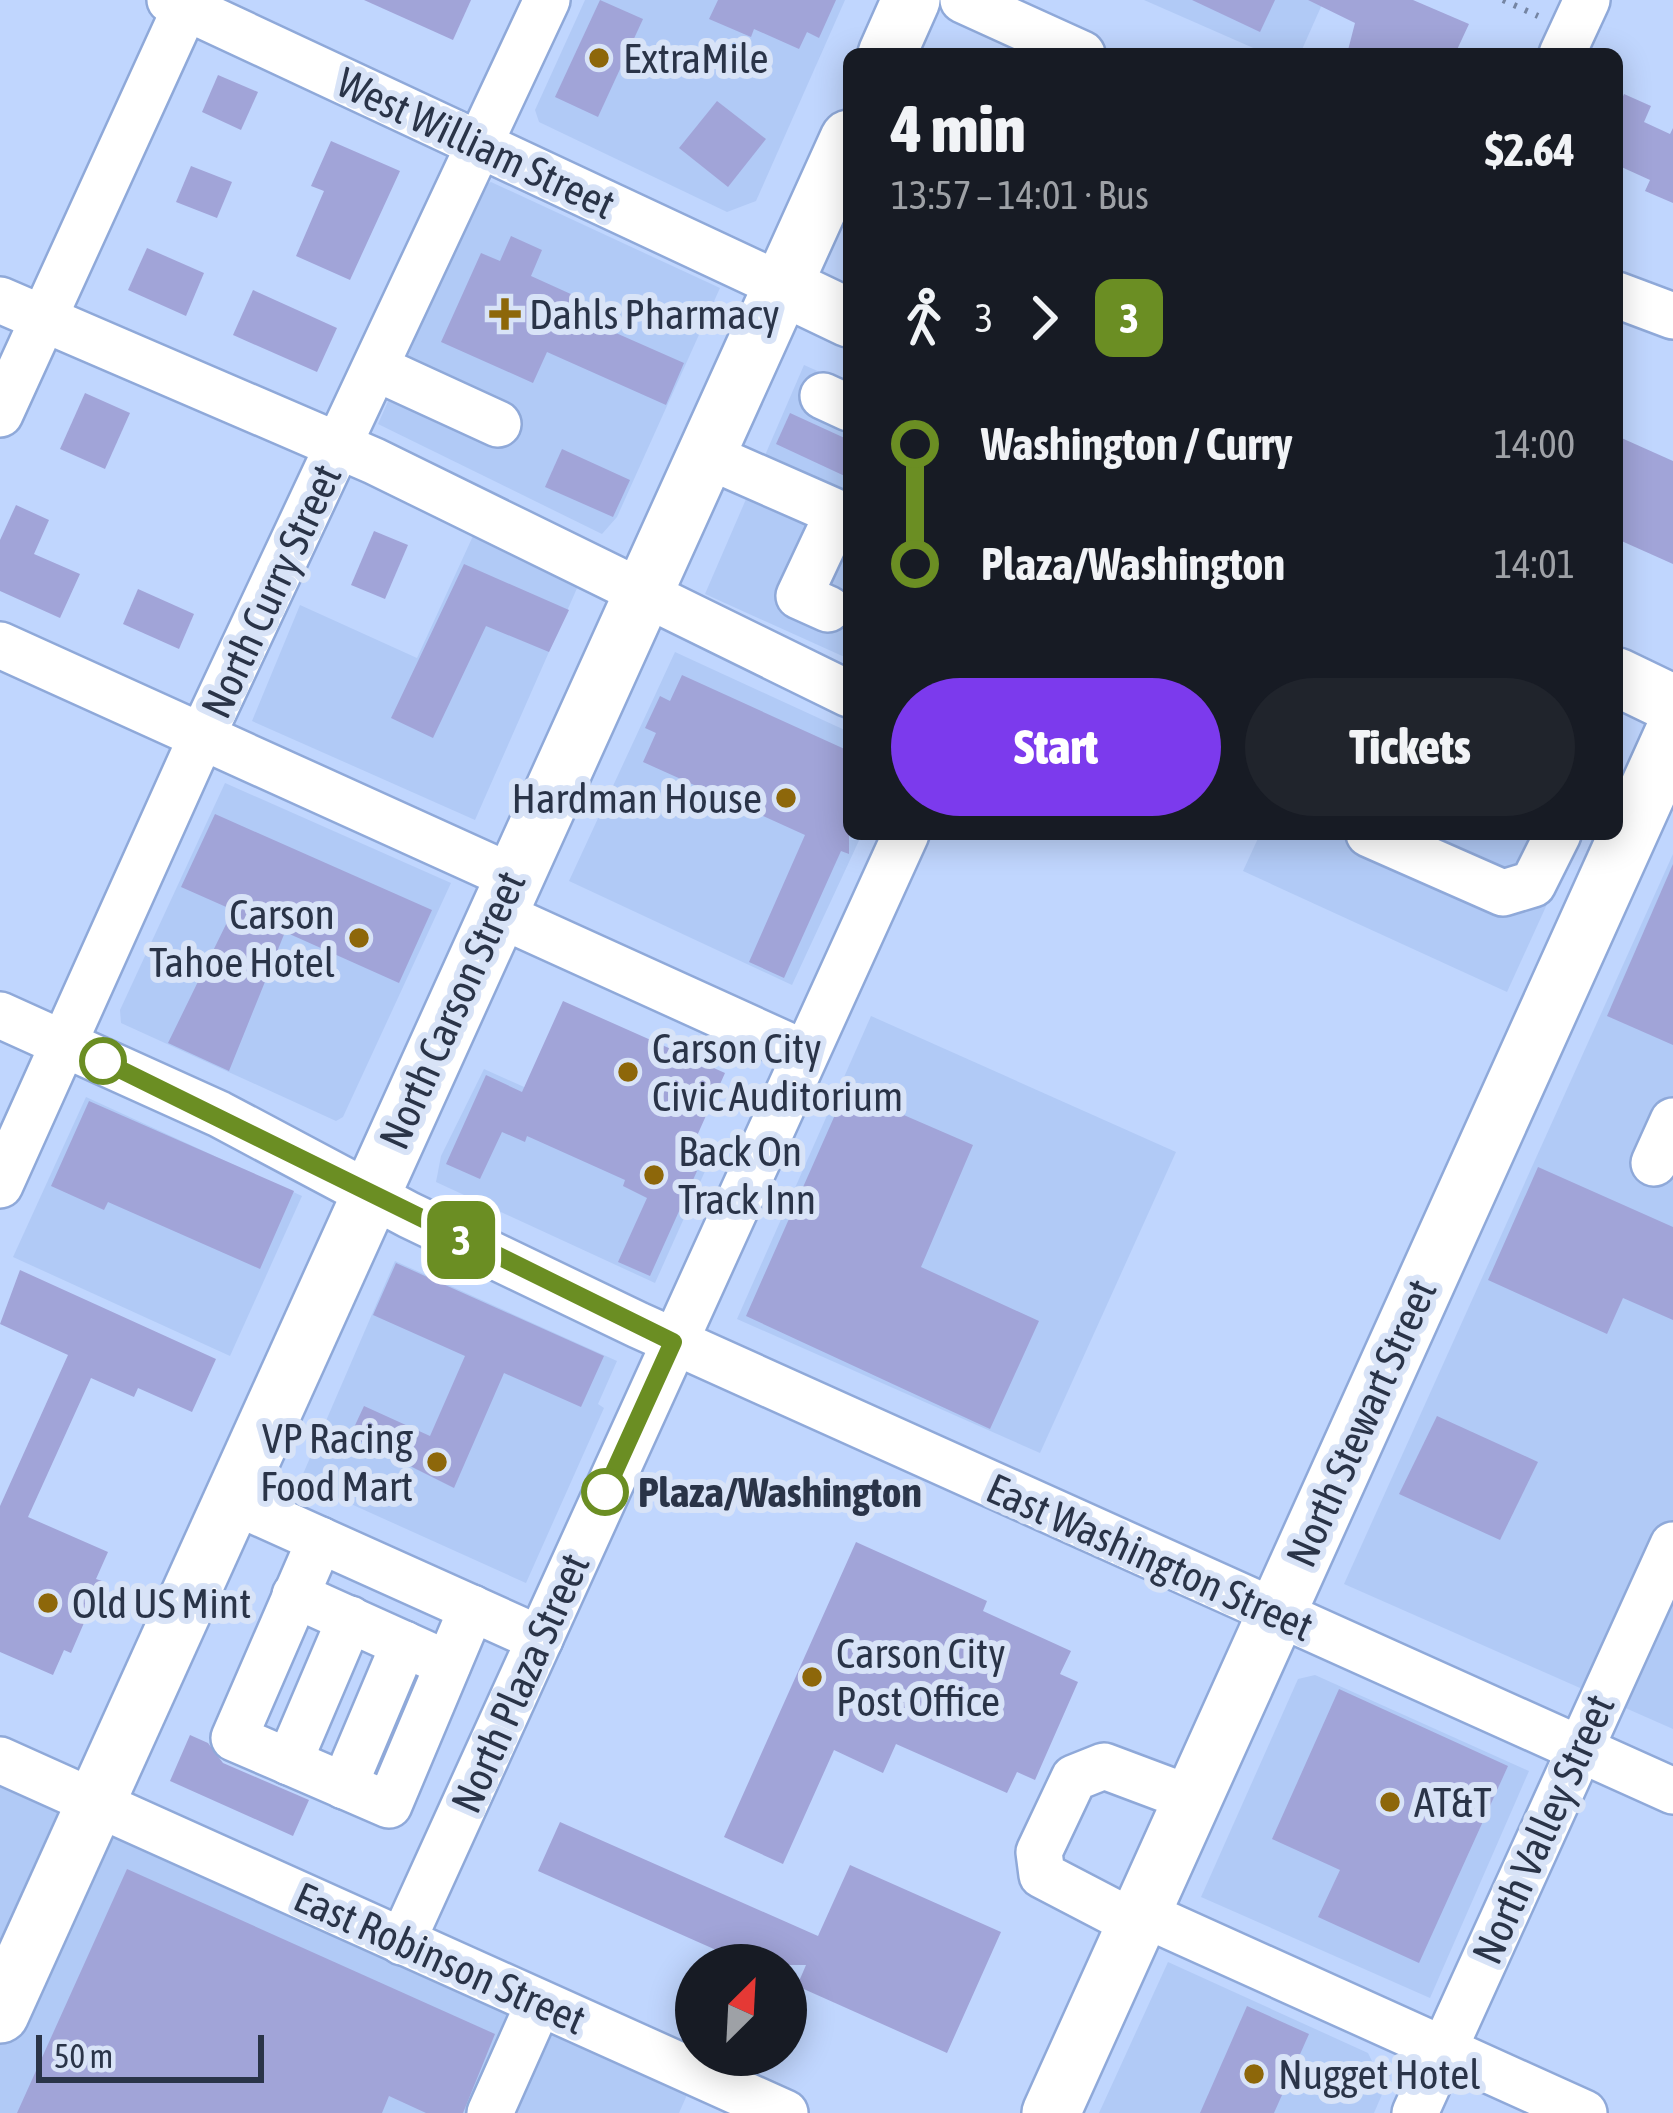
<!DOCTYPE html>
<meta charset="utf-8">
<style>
:root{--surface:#171b24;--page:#20242c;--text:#f1f3f6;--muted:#9ea1a6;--accent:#7c3aed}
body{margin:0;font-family:"Asap Condensed",sans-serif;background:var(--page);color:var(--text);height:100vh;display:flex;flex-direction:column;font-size:45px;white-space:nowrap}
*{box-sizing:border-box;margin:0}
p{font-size:39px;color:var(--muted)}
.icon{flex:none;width:66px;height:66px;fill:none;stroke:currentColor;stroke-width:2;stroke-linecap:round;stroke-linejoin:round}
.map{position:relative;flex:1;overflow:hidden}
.drawer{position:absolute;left:843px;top:48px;width:780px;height:792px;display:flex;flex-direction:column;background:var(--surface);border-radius:18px;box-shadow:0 6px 30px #0003}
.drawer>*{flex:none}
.badge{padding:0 24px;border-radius:18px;font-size:42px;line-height:78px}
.needle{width:78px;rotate:24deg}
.tools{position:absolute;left:675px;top:1944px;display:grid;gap:24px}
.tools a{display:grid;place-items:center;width:132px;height:132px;border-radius:50%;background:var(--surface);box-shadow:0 6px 30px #0003;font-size:60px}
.scale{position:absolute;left:36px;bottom:30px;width:228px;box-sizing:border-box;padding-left:12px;border:6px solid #2a3448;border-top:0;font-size:33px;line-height:42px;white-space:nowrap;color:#2a3448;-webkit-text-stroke:9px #d8e3f7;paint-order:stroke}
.map>.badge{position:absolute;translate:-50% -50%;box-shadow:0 0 0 6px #fff}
.legs{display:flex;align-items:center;gap:18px;height:132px;padding:0 48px;font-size:39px}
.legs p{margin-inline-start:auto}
.overview{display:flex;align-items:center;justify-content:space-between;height:204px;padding:0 48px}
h1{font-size:66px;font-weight:800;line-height:90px}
.action{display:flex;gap:24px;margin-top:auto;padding:24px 48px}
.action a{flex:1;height:138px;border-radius:72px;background:var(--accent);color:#fff;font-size:48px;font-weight:800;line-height:138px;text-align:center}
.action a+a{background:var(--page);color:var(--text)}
ul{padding:0 48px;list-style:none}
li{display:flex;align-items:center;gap:42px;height:120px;font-size:45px}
li i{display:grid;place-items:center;width:18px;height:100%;margin:0 15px;background:currentColor}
li i::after{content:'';width:30px;height:30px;margin:-15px;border:9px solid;border-radius:50%;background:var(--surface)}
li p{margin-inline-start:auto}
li:first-child i{background:linear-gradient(#0000 50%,currentColor 0)}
li:last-child i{background:linear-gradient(currentColor 50%,#0000 0)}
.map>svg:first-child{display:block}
</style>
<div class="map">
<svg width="1673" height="2113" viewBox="0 0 1673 2113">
<rect width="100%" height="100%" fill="#c0d6fe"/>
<g fill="#b1caf6">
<path d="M585 0H845L756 201 727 212 539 122 535 110Z"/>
<path d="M1144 0H1324L1300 54H1267Z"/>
<path d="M491 182 720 288 617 517 602 534 378 424 483 186Z"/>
<path d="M804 365 849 385V659L705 594Z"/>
<path d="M473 536 578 586 475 820 252 721 300 605 417 658Z"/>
<path d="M675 652 849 732V834H862L792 985 569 881Z"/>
<path d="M225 783 451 883 343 1117 336 1121 121 1023 120 1010Z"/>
<path d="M1260 834H1579L1507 992 1243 871Z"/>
<path d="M1673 854V1729L1344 1584Z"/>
<path d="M871 1016 1176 1152 1040 1453 737 1319Z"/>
<path d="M484 1069 706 1169 655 1283 436 1182 441 1156Z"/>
<path d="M86 1097 302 1196 230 1356 13 1257Z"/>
<path d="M395 1261 617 1361 598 1404 604 1408 526 1583 300 1481Z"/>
<path d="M1315 1675 1529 1771 1430 1998 1201 1897 1298 1679Z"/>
<path d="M0 1768 694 2079 679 2113H0Z"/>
<path d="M1168 1962 1368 2053 1373 2063 1392 2071 1374 2113H1099Z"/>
</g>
<g fill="#a1a4d8">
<path d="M364 0H471L453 40Z"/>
<path d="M600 0 643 19 598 117 555 97Z"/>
<path d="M718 0H836L819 38 807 32 799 49 754 29 751 37 709 19Z"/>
<path d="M1192 0H1275L1260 32Z"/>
<path d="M1308 0H1413L1469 24 1455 54H1347L1355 23Z"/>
<path d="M218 75 258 92 241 130 202 112Z"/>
<path d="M1624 94 1651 106 1644 122 1670 134 1673 128V203L1645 191 1650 180 1617 165V111Z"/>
<path d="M717 101 766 139 728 187 679 148Z"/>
<path d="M331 141 400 171 350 280 296 256 324 191 311 186Z"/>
<path d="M191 166 232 182 217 218 176 202Z"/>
<path d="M511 236 542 250 531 276 573 295 566 311 684 363 666 405 547 352 533 383 441 342 481 253 500 261Z"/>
<path d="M147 248 204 273 186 316 128 290Z"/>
<path d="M253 290 337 328 317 372 233 335Z"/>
<path d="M85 393 130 413 105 469 60 449Z"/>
<path d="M790 413 849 440V478L776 444Z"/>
<path d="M1617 436 1673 461V564L1617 539Z"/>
<path d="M562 449 630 480 613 517 545 487Z"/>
<path d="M16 505 49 520 34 554 80 574 60 618 0 591V540Z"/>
<path d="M374 531 408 545 385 599 351 585Z"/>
<path d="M464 564 569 610 549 652 486 626 433 738 391 718Z"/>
<path d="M138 589 194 614 179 649 123 624Z"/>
<path d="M682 675 849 751V854L841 851 784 978 749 962 805 835 643 762 656 733 645 728 660 696 670 701Z"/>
<path d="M215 814 432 910 399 983 285 932 229 1071 168 1043 233 910 181 887Z"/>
<path d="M1673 864V1045L1607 1016Z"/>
<path d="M563 1001 725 1073 684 1165 697 1171 650 1276 618 1262 647 1198 623 1186 625 1180 527 1136 525 1142 502 1132 480 1179 446 1164 486 1075 522 1092Z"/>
<path d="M846 1090 973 1145 921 1267 1039 1321 990 1429 746 1316Z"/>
<path d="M89 1101 294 1191 260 1269 108 1202 104 1210 51 1186Z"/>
<path d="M1538 1167 1673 1227V1320L1623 1298 1607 1334 1488 1280Z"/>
<path d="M396 1263 604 1356 581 1407 504 1373 454 1488 350 1436 364 1406 430 1436 465 1356 373 1315Z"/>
<path d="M20 1270 216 1359 192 1412 138 1388 134 1397 91 1378 28 1517 108 1552 96 1579 102 1581 71 1653 64 1650 53 1675 0 1652V1506L68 1355 0 1324Z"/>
<path d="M1437 1416 1538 1462 1500 1540 1399 1494Z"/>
<path d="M856 1542 987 1601 983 1611 1071 1651 1060 1674 1078 1682 1035 1780 1017 1772 1007 1793 896 1744 883 1773 834 1750 783 1864 724 1837Z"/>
<path d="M1339 1689 1508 1766 1419 1963 1318 1917 1340 1870 1272 1839Z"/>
<path d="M190 1735 208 1743 223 1763 309 1800 293 1836 170 1781Z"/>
<path d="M560 1822 818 1936 850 1865 1001 1932 947 2053 797 1986 806 1965H750L538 1871Z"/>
<path d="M127 1869 495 2034 463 2113H426L389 2096 382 2113H17Z"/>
<path d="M1247 2006 1309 2034 1274 2113H1200Z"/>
</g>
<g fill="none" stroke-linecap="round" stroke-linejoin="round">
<g stroke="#8fa9d9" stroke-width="50">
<g id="minor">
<path d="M170 0 782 286"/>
<path d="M963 0 1082 54"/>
<path d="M1562 54 1587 0"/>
<path d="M1617 295 1673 316"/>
<path d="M0 300 374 461 849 694"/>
<path d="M376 368 498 424"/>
<path d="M823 396 849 408"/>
<path d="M0 414 189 0"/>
<path d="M706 455 838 513 799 596 828 609"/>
<path d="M0 645 512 877"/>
<path d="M1369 834 1503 893 1533 884 1558 834"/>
<path d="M496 913 804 1053"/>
<path d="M0 1015 219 1114 409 1215 638 1325 1673 1791"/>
<path d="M1654 1163 1673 1121"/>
<path d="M0 1185 202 736 547 0"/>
<path d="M231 1500 540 1639"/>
<path d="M320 1540 234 1738 389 1805 472 1608"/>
<path d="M295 1595 448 1664"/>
<path d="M0 1760 785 2113"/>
<path d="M289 1762 350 1619"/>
<path d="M344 1786 404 1644"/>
<path d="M1141 1913 1584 2113"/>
<path d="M1136 1924 1042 1875 1039 1852 1074 1778 1104 1766 1192 1799"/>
<path d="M402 1942 906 834"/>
<path d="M490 2113 539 2003"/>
<path d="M1415 2113 1673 1545"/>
</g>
</g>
<g stroke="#8fa9d9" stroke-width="62">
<g id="major">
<path d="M887 54 911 0"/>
<path d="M782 286 849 318"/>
<path d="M1617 677 1673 704"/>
<path d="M0 2014 849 139"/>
<path d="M1051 2113 1673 735"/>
</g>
</g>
<path stroke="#7585a3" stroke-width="6" stroke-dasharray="3 9" stroke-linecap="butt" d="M1503 0 1538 16"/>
<use href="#minor" stroke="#fff" stroke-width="45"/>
<use href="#major" stroke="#fff" stroke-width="57"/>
</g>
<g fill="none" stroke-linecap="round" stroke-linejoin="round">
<g stroke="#fff" stroke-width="27">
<path id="line-1" d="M103 1061 673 1342 605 1492"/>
</g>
<use href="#line-1" stroke="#6b8e23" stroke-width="18"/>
</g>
<g fill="#8d670a" stroke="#d8e3f7" stroke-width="4.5">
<circle cx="599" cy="58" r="12"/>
<path d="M499 296h12v12h12v12h-12v12h-12v-12h-12v-12h12z"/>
<circle cx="786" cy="798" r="12"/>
<circle cx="359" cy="938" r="12"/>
<circle cx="628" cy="1072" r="12"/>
<circle cx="654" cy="1175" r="12"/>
<circle cx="437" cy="1462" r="12"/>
<circle cx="48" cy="1603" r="12"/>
<circle cx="812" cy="1677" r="12"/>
<circle cx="1390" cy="1802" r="12"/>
<circle cx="1254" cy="2074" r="12"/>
</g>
<g fill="#fff" stroke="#6b8e23" stroke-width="6">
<circle cx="103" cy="1061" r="21"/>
<circle cx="605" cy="1492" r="21"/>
</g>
<g text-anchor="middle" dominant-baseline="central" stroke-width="12" stroke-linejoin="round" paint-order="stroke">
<g font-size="42" fill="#2a3448" stroke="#d8e3f7" text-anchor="start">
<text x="623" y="58">ExtraMile</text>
<text x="529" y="314">Dahls Pharmacy</text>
<text x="762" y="798" text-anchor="end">Hardman House</text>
<text x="335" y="914" text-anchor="end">Carson<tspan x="335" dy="48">Tahoe Hotel</tspan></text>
<text x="652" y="1048">Carson City<tspan x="652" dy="48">Civic Auditorium</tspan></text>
<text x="678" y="1151">Back On<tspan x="678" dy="48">Track Inn</tspan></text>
<text x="413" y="1438" text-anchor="end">VP Racing<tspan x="413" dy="48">Food Mart</tspan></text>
<text x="72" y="1603">Old US Mint</text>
<text x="836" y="1653">Carson City<tspan x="836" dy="48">Post Office</tspan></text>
<text x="1414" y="1802">AT&amp;T</text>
<text x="1278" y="2074">Nugget Hotel</text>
</g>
<g font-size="42" fill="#2a3448" stroke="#d8e3f7">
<text transform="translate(476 143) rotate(25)">West William Street</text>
<text transform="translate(271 591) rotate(-65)">North Curry Street</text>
<text transform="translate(452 1010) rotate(-66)">North Carson Street</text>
<text transform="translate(1361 1423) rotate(-66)">North Stewart Street</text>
<text transform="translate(1150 1557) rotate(24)">East Washington Street</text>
<text transform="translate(520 1683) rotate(-66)">North Plaza Street</text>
<text transform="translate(1543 1829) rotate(-66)">North Valley Street</text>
<text transform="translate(440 1958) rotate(24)">East Robinson Street</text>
</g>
<g font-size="42" font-weight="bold" fill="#2a3448" stroke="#d8e3f7" text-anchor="start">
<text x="638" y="1492">Plaza/Washington</text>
</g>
</g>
</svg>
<div class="tools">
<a><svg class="needle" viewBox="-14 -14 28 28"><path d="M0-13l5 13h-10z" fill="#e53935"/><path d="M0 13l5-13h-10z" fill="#9ea1a6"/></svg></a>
</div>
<div class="scale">50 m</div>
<b class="badge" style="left:461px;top:1240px;background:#6b8e23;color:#fff">3</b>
<section class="drawer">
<div class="overview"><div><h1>4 min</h1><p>13:57 – 14:01 · Bus</p></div><b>$2.64</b></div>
<div class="legs"><svg class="icon" aria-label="walk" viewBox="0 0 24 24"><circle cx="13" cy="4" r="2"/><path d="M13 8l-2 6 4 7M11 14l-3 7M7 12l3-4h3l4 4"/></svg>3<svg class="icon" aria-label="forward" viewBox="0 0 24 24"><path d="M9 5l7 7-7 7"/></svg><b class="badge" style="background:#6b8e23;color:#fff">3</b></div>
<ul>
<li><i style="color:#6b8e23"></i><b>Washington / Curry</b><p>14:00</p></li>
<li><i style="color:#6b8e23"></i><b>Plaza/Washington</b><p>14:01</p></li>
</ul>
<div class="action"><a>Start</a><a>Tickets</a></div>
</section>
</div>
